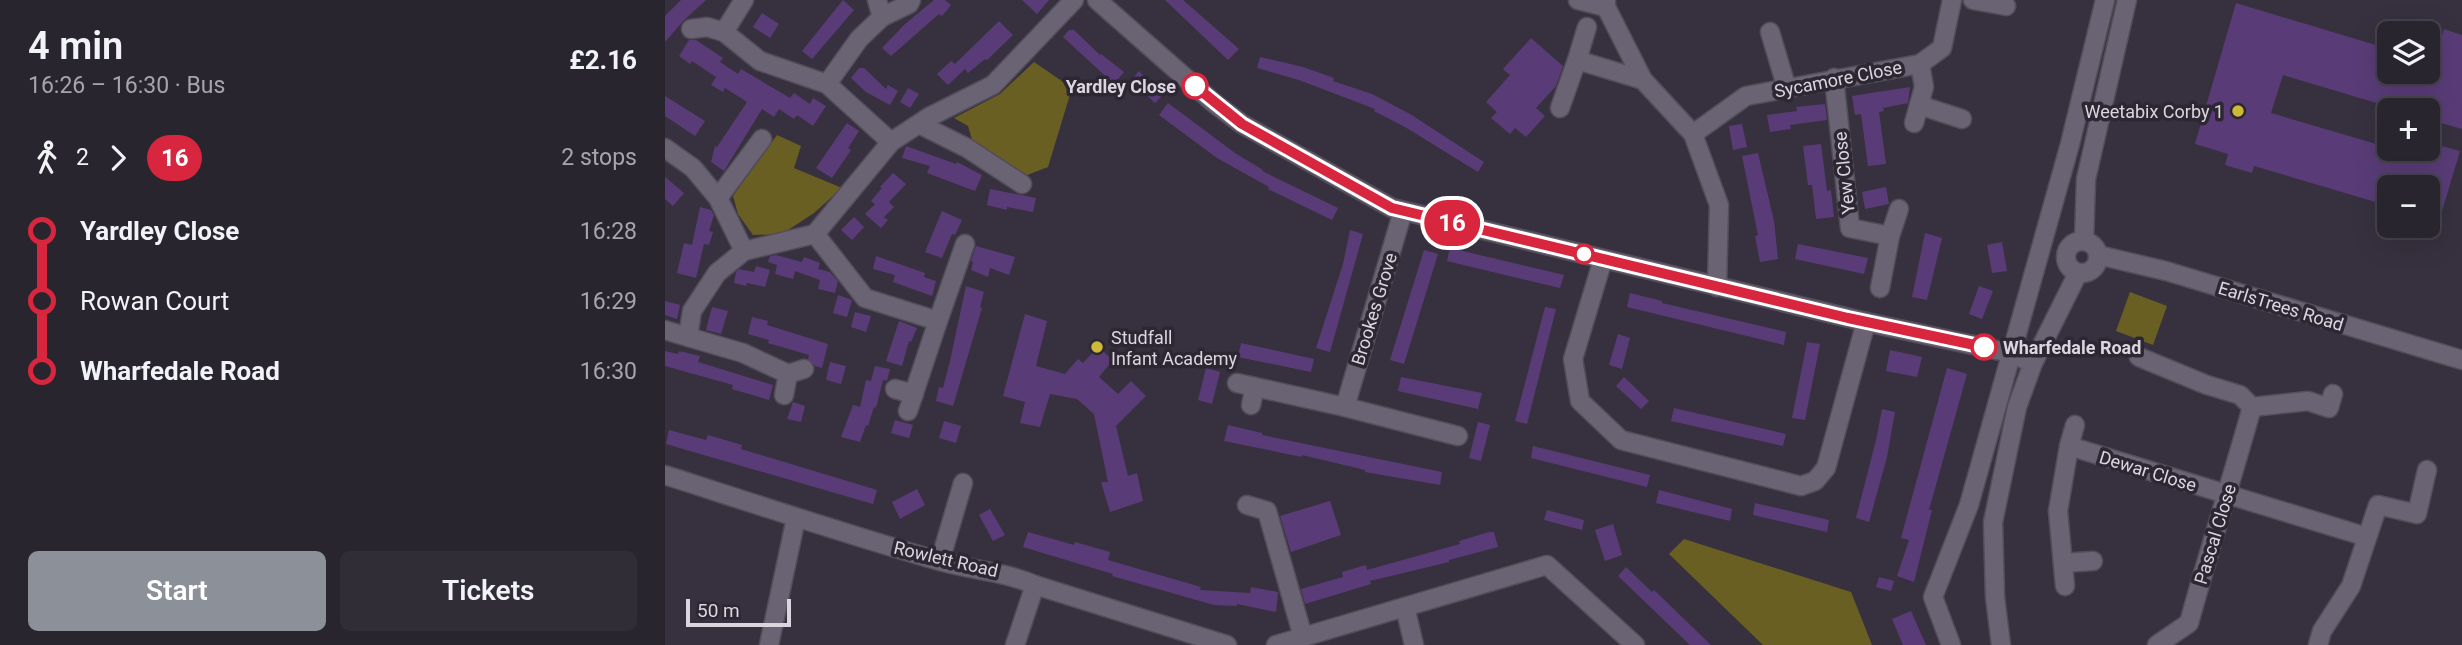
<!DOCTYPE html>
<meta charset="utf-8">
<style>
:root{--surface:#29252f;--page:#312d37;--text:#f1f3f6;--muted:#a5a5aa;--line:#45424b;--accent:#8c9099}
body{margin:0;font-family:Roboto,sans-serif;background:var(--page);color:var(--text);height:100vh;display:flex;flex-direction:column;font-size:26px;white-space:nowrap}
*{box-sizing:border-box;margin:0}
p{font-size:23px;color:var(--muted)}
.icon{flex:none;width:38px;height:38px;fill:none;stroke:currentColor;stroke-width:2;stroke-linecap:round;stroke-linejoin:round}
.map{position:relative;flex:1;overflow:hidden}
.drawer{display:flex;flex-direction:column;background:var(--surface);width:665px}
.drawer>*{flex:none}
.badge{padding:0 14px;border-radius:23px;font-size:24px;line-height:46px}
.tools{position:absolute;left:1712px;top:21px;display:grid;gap:14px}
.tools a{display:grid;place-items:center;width:63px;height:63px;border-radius:10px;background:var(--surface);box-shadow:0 7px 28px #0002,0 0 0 2px var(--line);font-size:35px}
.scale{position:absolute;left:21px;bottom:18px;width:105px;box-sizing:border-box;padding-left:7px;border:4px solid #dad6df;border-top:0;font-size:19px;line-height:24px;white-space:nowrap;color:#dad6df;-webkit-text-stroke:5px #2d2734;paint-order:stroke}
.map>.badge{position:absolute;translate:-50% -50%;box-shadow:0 0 0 4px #fff}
.legs{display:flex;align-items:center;gap:10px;height:77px;padding:0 28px;font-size:23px}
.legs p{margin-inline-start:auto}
.summary{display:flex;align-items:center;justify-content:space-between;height:119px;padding:0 28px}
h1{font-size:38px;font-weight:600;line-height:52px}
.button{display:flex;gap:14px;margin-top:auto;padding:14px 28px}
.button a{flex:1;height:80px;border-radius:10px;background:var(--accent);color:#fff;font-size:28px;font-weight:600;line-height:80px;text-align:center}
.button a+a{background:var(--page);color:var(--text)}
ul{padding:0 28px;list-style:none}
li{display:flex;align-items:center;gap:24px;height:70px;font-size:26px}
li i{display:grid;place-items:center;width:10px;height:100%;margin:0 9px;background:currentColor}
li i::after{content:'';width:18px;height:18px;margin:-9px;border:5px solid;border-radius:50%;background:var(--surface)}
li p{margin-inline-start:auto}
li:first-child i{background:linear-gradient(#0000 50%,currentColor 0)}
li:last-child i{background:linear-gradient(currentColor 50%,#0000 0)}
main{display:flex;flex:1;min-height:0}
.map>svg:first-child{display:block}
</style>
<main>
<section class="drawer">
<div class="summary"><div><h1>4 min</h1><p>16:26 – 16:30 · Bus</p></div><b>£2.16</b></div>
<div class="legs"><svg class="icon" aria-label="walk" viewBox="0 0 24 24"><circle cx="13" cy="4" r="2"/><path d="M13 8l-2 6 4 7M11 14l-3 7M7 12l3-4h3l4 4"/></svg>2<svg class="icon" aria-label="forward" viewBox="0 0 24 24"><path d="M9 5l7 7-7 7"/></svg><b class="badge" style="background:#d7263d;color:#fff">16</b><p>2 stops</p></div>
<ul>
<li><i style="color:#d7263d"></i><b>Yardley Close</b><p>16:28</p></li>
<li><i style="color:#d7263d"></i><span>Rowan Court</span><p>16:29</p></li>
<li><i style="color:#d7263d"></i><b>Wharfedale Road</b><p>16:30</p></li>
</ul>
<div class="button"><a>Start</a><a>Tickets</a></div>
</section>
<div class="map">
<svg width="1797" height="645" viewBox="0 0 1797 645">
<rect width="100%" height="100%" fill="#37313f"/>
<g fill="#6a5f22">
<path d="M369 62 407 88 383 167 362 175 309 146 303 126 289 118 335 94Z"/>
<path d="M112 135 136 146 129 168 177 188 149 213 117 234 88 235 73 214 68 196Z"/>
<path d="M1465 292 1502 306 1488 345 1451 331Z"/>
<path d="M1019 539 1186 592 1207 645H1098L1004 554Z"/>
</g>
<g fill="#593c77">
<path d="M16 0H41L19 20 0 42V16Z"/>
<path d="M178 0 189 10 147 59 137 51Z"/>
<path d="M269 0H280L286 5 277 16 274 14 226 56 217 48 240 24Z"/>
<path d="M357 0H384L372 14Z"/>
<path d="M500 0H518L574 49 563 60Z"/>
<path d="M1571 3 1724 49V72H1762V61L1769 63 1779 29 1797 35V129L1762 119V110H1735L1618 75 1606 113 1711 144 1721 111H1724V149H1762V142L1795 151 1774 221 1762 217V187H1724V206L1589 166 1587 173 1560 165 1563 154 1530 144Z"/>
<path d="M97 13 114 24 105 38 88 27Z"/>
<path d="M334 21 348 35 322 60 320 59 303 73 300 69 283 85 272 74 286 61 290 64Z"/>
<path d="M404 30H409L435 55 436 54 459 72 449 84 398 37Z"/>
<path d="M866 38 898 66 891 86 871 108 880 116 861 137 850 128 845 134 826 118 832 112 821 102 845 75 838 69Z"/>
<path d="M24 40H31L58 58 55 62 73 74 76 69 125 98 129 93 145 104 148 98 161 106 148 126 132 115 129 119 114 109 109 117 97 109 59 171 46 162 50 146 52 147 82 102 60 88 58 92 46 85 51 77 27 61 25 64 14 56Z"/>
<path d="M595 57 638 67 669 78 668 81 707 94 745 114 819 162 813 172 740 127 709 111 710 109 634 80 592 68Z"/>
<path d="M194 68H199L221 89 223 85 233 91 225 105 201 92 186 78Z"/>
<path d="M474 71 498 95 490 103 466 80Z"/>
<path d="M1245 87 1243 103 1218 108 1219 111 1214 112 1221 164 1203 166 1196 114 1190 115 1187 96Z"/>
<path d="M243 88 254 94 245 108 235 102Z"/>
<path d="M0 96 40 121 30 136 0 116Z"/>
<path d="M503 103 570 153 598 170 597 171 673 208 667 220 603 189 604 187 552 158 494 115Z"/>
<path d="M1160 104 1162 120 1125 125 1126 129 1105 132 1102 115 1132 111 1131 107Z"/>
<path d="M182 123 194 131 183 148 186 150 167 178 151 168Z"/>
<path d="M1077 124 1082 147 1068 150 1064 126Z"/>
<path d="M1156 144 1162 191 1166 190 1169 217 1151 219 1147 185H1143L1138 146Z"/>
<path d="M241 146 291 164 292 162 317 175 310 191 262 173 265 166 237 158Z"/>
<path d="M1093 153 1109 221 1113 259 1095 262 1090 236 1093 235 1077 156Z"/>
<path d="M228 173 241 184 224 202 229 207 219 217 223 220 216 228 200 214 210 204 206 201 217 188 215 187Z"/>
<path d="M0 177 19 193 8 206 0 199Z"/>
<path d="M1221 187 1224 204 1200 209 1197 192Z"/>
<path d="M325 189 371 198 368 212 342 207V210L322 205Z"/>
<path d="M35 207 46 210 49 215 44 231 48 232 44 245 39 244 31 278 12 273 19 243 27 245Z"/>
<path d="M277 211 297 220 290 235 287 234 277 258 260 252Z"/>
<path d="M189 217 199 227 187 240 176 230Z"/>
<path d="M685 230 698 234 665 352 651 348 678 264Z"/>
<path d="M1260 233 1277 238 1262 300 1247 297Z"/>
<path d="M1337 242 1342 271 1327 273 1322 245Z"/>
<path d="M1133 244 1203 258 1199 274 1130 259Z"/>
<path d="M311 246 350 257 344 275 325 268 323 277 306 270 308 262 306 261Z"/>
<path d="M785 248 899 275 895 288 782 261Z"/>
<path d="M759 250 773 254 739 364 725 360Z"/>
<path d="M111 255 137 262 139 257 155 263 153 269 165 272 173 281 170 293 153 289 155 280 130 271 128 279 110 274 112 265 103 262 105 256Z"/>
<path d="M211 256 260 273 259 277 271 281 267 296 228 282 230 275 208 269Z"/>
<path d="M91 266 105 270 100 287 82 283 81 286 69 283 71 272 74 269 89 272Z"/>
<path d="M301 286 319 292 315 307 317 308 288 406 271 401 274 387 278 388 285 361Z"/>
<path d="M1314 286 1328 291 1317 319 1304 314Z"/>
<path d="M965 293 997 301V303L1121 332 1119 345 962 307Z"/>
<path d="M173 295 187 300 182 317 168 313Z"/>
<path d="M0 301 15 305 12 319 0 315Z"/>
<path d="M47 307 63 311 56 334 41 330Z"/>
<path d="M880 307 891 309 862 424 850 421Z"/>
<path d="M190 312 206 316 201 332 186 327Z"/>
<path d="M360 314 382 321 371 366 400 374 413 359 418 363 433 347 448 360 434 377 453 394 466 381 481 396 451 426 463 476 472 473 478 501 445 512 436 482H443L429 414 412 399 385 394 375 427 355 423 360 402 338 396Z"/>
<path d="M87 317 103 321 102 325 163 344 157 368 150 366 143 359 144 355 103 343 104 340 83 334Z"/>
<path d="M234 321 252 328 246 342 244 341 237 366 221 361Z"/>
<path d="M953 334 965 338 957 369 944 365Z"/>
<path d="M1142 342 1155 344 1140 420 1127 418Z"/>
<path d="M576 343 649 359 646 372 573 357Z"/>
<path d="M1225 350 1257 357 1252 377 1221 371Z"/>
<path d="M0 351 13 354 14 351 35 356 33 362 108 385 104 400 67 389 68 385 0 366Z"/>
<path d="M165 362 181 366 176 384 161 380Z"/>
<path d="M210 366 225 369 222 381 218 380 211 408 209 407 203 426 201 425 195 442 176 437 188 405 195 407 201 380 206 381Z"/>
<path d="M541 368 555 372 547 404 533 400Z"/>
<path d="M1282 368 1302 374 1264 510H1267L1249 582 1232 576 1244 540 1236 538Z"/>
<path d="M736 377 817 393 813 409 733 391Z"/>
<path d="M959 377 984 401 976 409 951 386Z"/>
<path d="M128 402 140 406 136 422 122 419Z"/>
<path d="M1009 408 1121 434 1118 446 1006 421Z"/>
<path d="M1217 409 1230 412 1222 457 1204 522 1191 518 1211 440Z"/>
<path d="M230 420 248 425 244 438 226 433Z"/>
<path d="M279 421 296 426 291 443 274 438Z"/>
<path d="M813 422 825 425 816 461 804 458Z"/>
<path d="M563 425 597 433V435L777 472 775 485 700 472V470L637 455V457L559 441Z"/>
<path d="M4 430 41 440 43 435 77 445 76 449 212 490 208 504 1 444Z"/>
<path d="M868 446 985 475 982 487 866 458Z"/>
<path d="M252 489 260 505 235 519 227 502Z"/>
<path d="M994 490 1067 509 1065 521 991 503Z"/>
<path d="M665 501 676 535 626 552 615 516Z"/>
<path d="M1090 503 1164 520 1162 532 1088 515Z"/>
<path d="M325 509 340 535 328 541 314 515Z"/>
<path d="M882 510 919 520 917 530 879 520Z"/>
<path d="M948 524 957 555 940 561 930 530Z"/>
<path d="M363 532 409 545 410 542 445 552 443 560 536 587 535 590 585 593 586 587 613 592 611 612 572 604V606L549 605 447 576 448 574 358 547Z"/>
<path d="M824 532H829L833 547 784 560V562L705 581 706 584 640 604 636 589 678 577 677 572 701 565 702 570 795 544 794 541Z"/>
<path d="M961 567 987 592 989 590 1046 645H1025L953 576Z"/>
<path d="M1214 577 1229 581 1226 591 1211 587Z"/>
<path d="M1246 611 1261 645H1238L1227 619Z"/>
</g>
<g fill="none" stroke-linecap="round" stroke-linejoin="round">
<g stroke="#534d59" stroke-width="21">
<g id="minor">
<path d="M79 0 59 32 95 61 162 84 226 142"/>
<path d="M432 0 549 103 577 124 727 208 1201 322 1345 353 1368 363"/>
<path d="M913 0 941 7"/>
<path d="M941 0V7L978 80 1028 134 1054 205 1052 287"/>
<path d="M1308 0 1341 6"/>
<path d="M217 17 244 4 246 0"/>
<path d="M26 29 42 27 59 32"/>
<path d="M1105 32 1122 89"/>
<path d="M912 60 922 27"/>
<path d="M1169 78 1185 228 1225 236 1215 288"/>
<path d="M162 84 194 39 217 17 212 0"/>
<path d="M1254 105 1297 119"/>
<path d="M895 108 912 60 978 80"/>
<path d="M1249 123 1259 87 1255 64"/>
<path d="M254 124 302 148 357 184"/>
<path d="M1028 134 1081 96 1255 64 1277 48 1287 0"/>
<path d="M0 148 28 168 53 198 79 251"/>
<path d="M53 198 97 139"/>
<path d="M150 234 200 298 273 321 243 411"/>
<path d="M1225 236 1234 209"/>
<path d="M1419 241 1421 179 1462 0"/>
<circle cx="1417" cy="257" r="16"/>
<path d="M1433 255 1501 271 1797 360"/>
<path d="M938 259 908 359 915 401 956 440 1136 486 1150 481 1161 468 1201 322"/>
<path d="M273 321 300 244"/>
<path d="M0 330 23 337 27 311 52 273 79 251 150 234 226 142 264 117 328 85 409 0"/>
<path d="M23 337 78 353 123 374 139 369"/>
<path d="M1474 357 1542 385 1575 395 1587 407C1567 479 1544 550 1524 623L1492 645"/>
<path d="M572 383 680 407 738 211"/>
<path d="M230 389 249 394"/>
<path d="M119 395 123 374"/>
<path d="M586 405 590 387"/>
<path d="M680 407 793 436"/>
<path d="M1587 407 1643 401 1664 408 1668 394"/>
<path d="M1404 446 1410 425"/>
<path d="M0 475C90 504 180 534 271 560 304 570 338 571 370 585L562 645"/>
<path d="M582 505 602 511 638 637"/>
<path d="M275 561 298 483"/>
<path d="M1398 563 1428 561"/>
<path d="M1400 586 1393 511 1404 446 1702 537"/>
<path d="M740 607 749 645"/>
<path d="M104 645 131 518"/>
<path d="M350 645 370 585"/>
<path d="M611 645 882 565 970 645"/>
<path d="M1286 645 1268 597 1304 505 1405 144 1440 0"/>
<path d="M1336 645 1330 597 1328 522 1352 407 1368 363 1413 273"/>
<path d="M1653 645 1657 631 1686 586 1713 505 1752 514 1762 470"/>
</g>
</g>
<use href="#minor" stroke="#6a6373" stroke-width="18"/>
</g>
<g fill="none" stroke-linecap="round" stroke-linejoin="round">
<g stroke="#fff" stroke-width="16">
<path id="line-1" d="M530 86 577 124 727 208 1183 318 1319 347"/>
</g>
<use href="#line-1" stroke="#d7263d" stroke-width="10"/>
</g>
<g fill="#fff" stroke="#d7263d" stroke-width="3.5">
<circle cx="530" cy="86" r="12"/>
<circle cx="919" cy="254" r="9"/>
<circle cx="1319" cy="347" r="12"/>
</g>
<g fill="#ceb837" stroke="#2d2734" stroke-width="2.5">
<circle cx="1573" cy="111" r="7"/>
<circle cx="432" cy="347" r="7"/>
</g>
<g text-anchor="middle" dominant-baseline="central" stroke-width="7" stroke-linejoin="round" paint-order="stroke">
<g font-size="18" fill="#dad6df" stroke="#2d2734">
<text transform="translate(1173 79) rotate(-11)">Sycamore Close</text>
<text transform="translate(1179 173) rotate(-96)">Yew Close</text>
<text transform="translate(1616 306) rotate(17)">EarlsTrees Road</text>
<text transform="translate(709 309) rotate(-73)">Brookes Grove</text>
<text transform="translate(1483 471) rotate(17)">Dewar Close</text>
<text transform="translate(1550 534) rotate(-73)">Pascal Close</text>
<text transform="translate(281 559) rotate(13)">Rowlett Road</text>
</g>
<g font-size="18" font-weight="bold" fill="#dad6df" stroke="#2d2734" text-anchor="end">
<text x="511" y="86">Yardley Close</text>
<text x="1338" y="347" text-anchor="start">Wharfedale Road</text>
</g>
<g font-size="18" fill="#dad6df" stroke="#2d2734" text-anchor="end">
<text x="1559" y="111">Weetabix Corby 1</text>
<text x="446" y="337" text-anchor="start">Studfall<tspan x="446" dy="21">Infant Academy</tspan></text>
</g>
</g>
</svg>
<div class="tools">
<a><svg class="icon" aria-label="layers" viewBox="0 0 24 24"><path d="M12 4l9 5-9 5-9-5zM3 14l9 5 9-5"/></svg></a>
<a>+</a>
<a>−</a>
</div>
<div class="scale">50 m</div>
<b class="badge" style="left:787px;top:223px;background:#d7263d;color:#fff">16</b>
</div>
</main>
